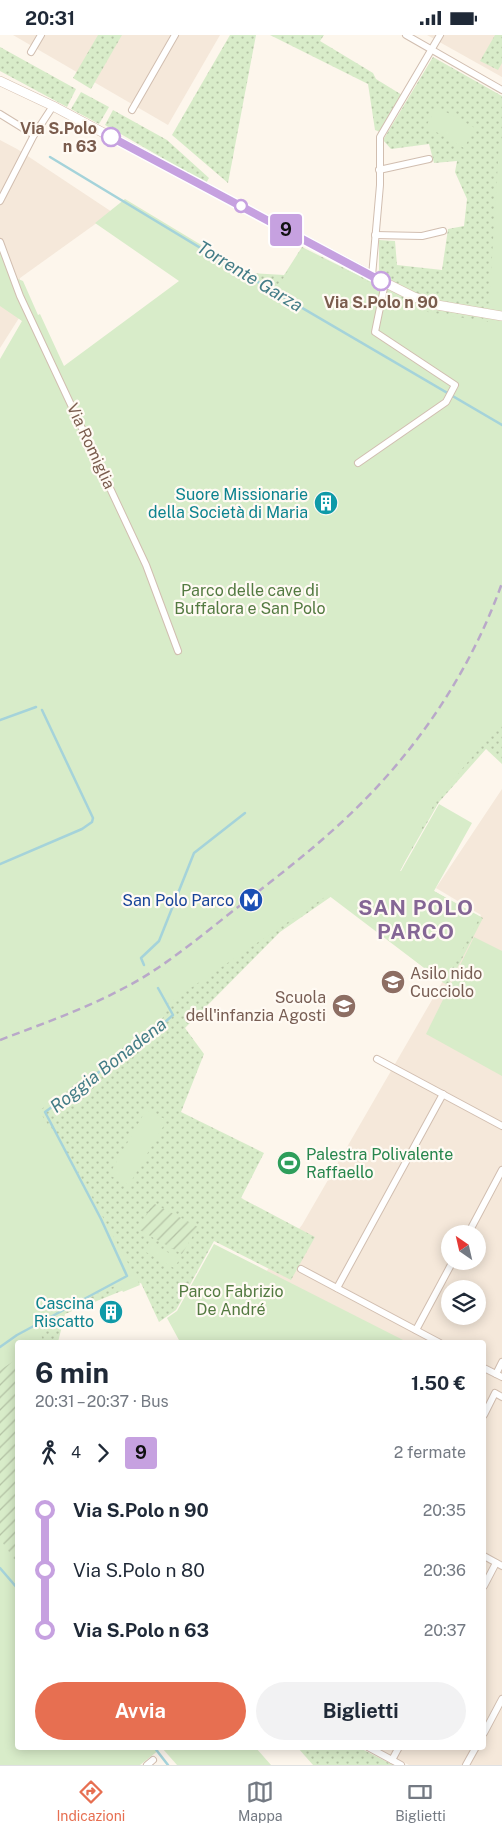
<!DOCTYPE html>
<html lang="it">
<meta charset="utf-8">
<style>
:root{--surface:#fff;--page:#f2f2f3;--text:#1f2937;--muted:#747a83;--line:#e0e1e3;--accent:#e76f51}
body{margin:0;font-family:"Public Sans",sans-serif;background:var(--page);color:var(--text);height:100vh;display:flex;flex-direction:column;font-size:19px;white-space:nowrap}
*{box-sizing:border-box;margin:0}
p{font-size:16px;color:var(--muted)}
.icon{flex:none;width:28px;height:28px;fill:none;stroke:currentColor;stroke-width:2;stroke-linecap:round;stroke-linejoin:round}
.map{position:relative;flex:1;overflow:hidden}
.sheet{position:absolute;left:15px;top:1305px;width:471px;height:410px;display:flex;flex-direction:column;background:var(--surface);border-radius:5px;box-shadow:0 2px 12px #0003}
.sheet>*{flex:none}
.badge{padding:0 10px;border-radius:4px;font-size:18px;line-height:32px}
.needle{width:32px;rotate:326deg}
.controls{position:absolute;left:441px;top:1190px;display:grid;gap:10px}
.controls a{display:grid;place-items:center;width:45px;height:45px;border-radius:50%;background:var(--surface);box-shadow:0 2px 12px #0003;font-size:25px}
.map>.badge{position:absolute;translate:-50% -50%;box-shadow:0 0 0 2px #fff}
.legs{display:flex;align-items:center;gap:8px;height:55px;padding:0 20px;font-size:16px}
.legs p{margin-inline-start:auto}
.summary{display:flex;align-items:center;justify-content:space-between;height:85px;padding:0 20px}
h1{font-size:28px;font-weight:700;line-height:38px}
.button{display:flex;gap:10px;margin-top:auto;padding:10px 20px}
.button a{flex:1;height:58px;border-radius:30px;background:var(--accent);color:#fff;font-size:20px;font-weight:700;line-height:58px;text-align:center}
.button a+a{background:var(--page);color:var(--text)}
ul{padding:0 20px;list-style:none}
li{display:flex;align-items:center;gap:18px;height:60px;font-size:19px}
li i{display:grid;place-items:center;width:8px;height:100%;margin:0 6px;background:currentColor}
li i::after{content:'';width:12px;height:12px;margin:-6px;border:4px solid;border-radius:50%;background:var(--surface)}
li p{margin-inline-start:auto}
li:first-child i{background:linear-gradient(#0000 50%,currentColor 0)}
li:last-child i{background:linear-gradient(currentColor 50%,#0000 0)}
.status{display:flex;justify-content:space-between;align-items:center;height:35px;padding:0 25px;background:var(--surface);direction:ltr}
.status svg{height:14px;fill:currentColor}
.dock{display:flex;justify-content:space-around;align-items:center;height:70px;border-top:1px solid var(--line);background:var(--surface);font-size:14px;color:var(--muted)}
.dock a{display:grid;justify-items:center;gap:2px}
.dock .on{color:var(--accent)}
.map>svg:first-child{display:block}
</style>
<div class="status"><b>20:31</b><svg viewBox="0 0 49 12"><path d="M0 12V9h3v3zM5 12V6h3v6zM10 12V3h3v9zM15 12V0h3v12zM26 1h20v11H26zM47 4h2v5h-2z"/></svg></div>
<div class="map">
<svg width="502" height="1730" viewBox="0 0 502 1730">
<defs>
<pattern id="grass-dots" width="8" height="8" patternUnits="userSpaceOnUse" patternTransform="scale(1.25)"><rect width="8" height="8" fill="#d8ecc9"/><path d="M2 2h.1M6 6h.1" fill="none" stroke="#b4c2a5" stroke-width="1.8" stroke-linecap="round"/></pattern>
<pattern id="garden-furrows" width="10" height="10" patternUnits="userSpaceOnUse" patternTransform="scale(1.25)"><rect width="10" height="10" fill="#d8ecc9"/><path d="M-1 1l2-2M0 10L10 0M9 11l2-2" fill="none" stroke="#b4c2a5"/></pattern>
</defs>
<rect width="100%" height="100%" fill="#fdf6ec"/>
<g fill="#f5e8da" fill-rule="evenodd">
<path d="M13 0H220L168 90Z"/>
<path d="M427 0H502V42Z"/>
<path d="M0 105 17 114 112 177 20 243 19 283 0 313Z"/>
<path d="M502 754V1730H409L376 1713 484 1712V1308H211L302 1190 481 880 436 853ZM450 1199H478V1226H450ZM450 1254H478V1281H450Z"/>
</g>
<g fill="url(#grass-dots)">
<path d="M98 0H122L91 54 73 43Z"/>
<path d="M230 0H256L228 148 172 100Z"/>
<path d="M270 0H324L320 6 373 38 376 44 402 60 380 97 375 95 368 49Z"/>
<path d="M495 0H502V28L498 35 480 26Z"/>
<path d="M0 12 76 54 67 72 0 36Z"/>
<path d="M433 22 502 61V411L257 285 250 238 284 240 302 212 372 247 379 235V205L395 206 397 230 442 235 448 194 464 191 467 164 455 137 457 126 434 128 429 109 391 114 383 105Z"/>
<path d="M81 57 109 72 99 89 71 74Z"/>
<path d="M113 75 167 105 209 143 206 148 105 90Z"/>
<path d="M502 476V729L486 714 439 767 399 837 483 883 448 951 332 861 280 897 185 993 204 1019 181 1077 264 1118 241 1163 315 1202 291 1245 214 1206 176 1275 159 1287 141 1248 65 1279 58 1307 18 1308 0 1305 37 1076 139 956Z"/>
<path d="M298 1713H360L393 1730H313Z"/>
</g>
<g fill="#d8ecc9">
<path d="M437 72 475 93 464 113 426 91Z"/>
<path d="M499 110H502V690L483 709 436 765 400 836H401L439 769 472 788 434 856 480 882 444 948 328 860 167 969 165 981 39 1076 71 1124 140 1250 123 1257 119 1249 35 1287 44 1307 18 1308V1712L157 1713 159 1715 140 1730H0V324L22 286 0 271V207L13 242 23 246 38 280 40 279 64 331 179 246 95 188 125 164 276 255 302 213 428 277 488 287Z"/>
<path d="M474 902 502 916V1041L426 999Z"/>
<path d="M146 1075 167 1085 129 1150 109 1140Z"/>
<path d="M149 1207 180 1224 174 1233 144 1216Z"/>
<path d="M214 1209 407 1307H180L167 1283 177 1276Z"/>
<path d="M162 1713H256L271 1730H177Z"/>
</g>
<g fill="url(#garden-furrows)">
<path d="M153 1168 198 1192 182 1219 138 1194Z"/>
<path d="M17 1324V1323V1528L0 1504V1335Z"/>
</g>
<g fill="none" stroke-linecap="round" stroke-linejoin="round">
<g stroke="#a5d3da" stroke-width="2.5">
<path d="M50 122 227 229 502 390"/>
<path d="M0 685 36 672"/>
<path d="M0 829 82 794 92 787 93 783 42 675"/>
<path d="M144 930 141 923 159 906 194 818 245 778"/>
<path d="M0 1312 17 1300 127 1241 101 1184 45 1077 157 994 173 980 158 953"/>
<path d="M0 1533 18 1554"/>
<path d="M154 1712 168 1730"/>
</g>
<g stroke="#d1beb0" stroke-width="8">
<g id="minor">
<path d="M406 0 502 55"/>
<path d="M31 17 41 0"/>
<path d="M132 75 175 0"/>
<path d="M0 79 34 100"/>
<path d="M379 135 429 124"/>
<path d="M0 166 34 100 53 71"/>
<path d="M375 200 422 201 443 196"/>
<path d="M0 207 20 261 146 530 178 616"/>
<path d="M372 241 380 150V102L440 0"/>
<path d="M358 428 446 367 455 350 375 297 385 248"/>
<path d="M377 1024 502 1091"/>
<path d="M468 1199 502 1135"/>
<path d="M301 1234 440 1308"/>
<path d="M337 1253 443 1059"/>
<path d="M416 1295 453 1226"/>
<path d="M484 1333 502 1342"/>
<path d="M496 1339 502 1327"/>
<path d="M484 1380 495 1358 502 1362"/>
<path d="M484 1521 502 1531"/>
<path d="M484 1551 496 1528"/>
<path d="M484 1698 502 1664"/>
<path d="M368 1712 401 1730"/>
<path d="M392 1725 399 1712"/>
<path d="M147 1730 153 1725"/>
<path d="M466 1730 476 1712"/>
</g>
</g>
<g stroke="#d6c0b0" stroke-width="10">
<path id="secondary" d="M0 46 53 71 372 241 414 262 437 270 502 281"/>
</g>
<use href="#minor" stroke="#fff" stroke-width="6"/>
<use href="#secondary" stroke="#fff" stroke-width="9"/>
<path stroke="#b9a8c9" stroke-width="2.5" stroke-dasharray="8 5" stroke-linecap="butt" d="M0 1005C42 989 85 974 126 952 168 930 204 898 242 869 277 842 312 815 344 785 414 720 470 638 502 548"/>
</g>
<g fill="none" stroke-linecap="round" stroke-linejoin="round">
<g stroke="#fff" stroke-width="11">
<path id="line-1" d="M111 102 381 246"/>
</g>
<use href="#line-1" stroke="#c6a1e0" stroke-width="8"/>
</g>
<defs>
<g id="building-disc" transform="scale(1.25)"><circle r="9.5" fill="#0f9aa8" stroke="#fffaf3"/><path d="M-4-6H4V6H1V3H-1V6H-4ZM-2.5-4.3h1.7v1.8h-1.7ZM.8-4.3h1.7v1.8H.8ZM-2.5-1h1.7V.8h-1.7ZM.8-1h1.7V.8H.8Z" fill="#fff"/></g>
<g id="metro-disc" transform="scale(1.25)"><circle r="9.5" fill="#1a4fb4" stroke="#fffaf3"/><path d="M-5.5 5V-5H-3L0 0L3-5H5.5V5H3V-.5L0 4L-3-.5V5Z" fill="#fff"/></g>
<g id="school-disc" transform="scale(1.25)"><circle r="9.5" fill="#8d6e63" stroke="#fffaf3"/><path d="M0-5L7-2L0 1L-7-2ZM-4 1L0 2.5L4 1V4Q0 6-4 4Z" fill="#fff"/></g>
<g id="stadium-disc" transform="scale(1.25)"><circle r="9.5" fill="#2e9e5b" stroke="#fffaf3"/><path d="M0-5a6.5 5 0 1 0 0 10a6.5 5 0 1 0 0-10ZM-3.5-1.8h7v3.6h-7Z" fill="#fff"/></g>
</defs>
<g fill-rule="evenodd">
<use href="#building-disc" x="326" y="468"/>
<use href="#metro-disc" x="251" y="865"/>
<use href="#school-disc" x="393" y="947"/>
<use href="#school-disc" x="344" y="971"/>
<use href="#stadium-disc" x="289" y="1128"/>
<use href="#building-disc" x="111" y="1277"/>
</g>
<g fill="#fff" stroke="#c6a1e0" stroke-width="2.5">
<circle cx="111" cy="102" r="9"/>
<circle cx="241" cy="171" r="6"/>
<circle cx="381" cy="246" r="9"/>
</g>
<g text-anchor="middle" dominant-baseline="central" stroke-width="4.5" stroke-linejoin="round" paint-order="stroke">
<g font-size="16" font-weight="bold" fill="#7a5c4d" stroke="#fffaf3" text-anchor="end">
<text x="97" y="93">Via S.Polo<tspan x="97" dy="18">n 63</tspan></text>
<text x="381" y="267" text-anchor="middle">Via S.Polo n 90</text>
</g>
<g font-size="16" fill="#7a5c4d" stroke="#fffaf3">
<text transform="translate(91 411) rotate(65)">Via Romiglia</text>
</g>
<g font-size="16" fill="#0d838f" stroke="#fffaf3" text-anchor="end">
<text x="308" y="459">Suore Missionarie<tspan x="308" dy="18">della Società di Maria</tspan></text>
<text x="94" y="1268">Cascina<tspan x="94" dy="18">Riscatto</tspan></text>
</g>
<g font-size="16" fill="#537a41" stroke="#fffaf3">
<text x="250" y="555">Parco delle cave di<tspan x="250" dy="18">Buffalora e San Polo</tspan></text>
<text x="231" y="1256">Parco Fabrizio<tspan x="231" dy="18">De André</tspan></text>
</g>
<g font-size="16" fill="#164399" stroke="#fffaf3" text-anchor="end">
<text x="234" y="865">San Polo Parco</text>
</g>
<g font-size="16" fill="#785e54" stroke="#fffaf3" text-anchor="start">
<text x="410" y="938">Asilo nido<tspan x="410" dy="18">Cucciolo</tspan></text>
<text x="326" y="962" text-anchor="end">Scuola<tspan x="326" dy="18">dell'infanzia Agosti</tspan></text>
</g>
<g font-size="16" fill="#27864d" stroke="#fffaf3" text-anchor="start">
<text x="306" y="1119">Palestra Polivalente<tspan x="306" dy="18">Raffaello</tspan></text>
</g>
<g font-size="18" font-style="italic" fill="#437c86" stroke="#fffaf3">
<text transform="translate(250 241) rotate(31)">Torrente Garza</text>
<text transform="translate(108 1030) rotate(-38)">Roggia Bonadena</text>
</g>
<g font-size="21" font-weight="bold" letter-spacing="1" fill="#846695" stroke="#fffaf3">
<text x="416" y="872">SAN POLO<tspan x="416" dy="24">PARCO</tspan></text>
</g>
</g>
</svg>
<div class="controls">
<a><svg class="needle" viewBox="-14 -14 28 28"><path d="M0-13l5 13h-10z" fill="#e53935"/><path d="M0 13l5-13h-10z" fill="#747a83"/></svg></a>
<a><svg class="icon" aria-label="layers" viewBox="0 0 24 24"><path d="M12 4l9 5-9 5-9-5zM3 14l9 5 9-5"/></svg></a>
</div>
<b class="badge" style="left:286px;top:195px;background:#c6a1e0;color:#111">9</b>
<section class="sheet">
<div class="summary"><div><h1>6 min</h1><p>20:31 – 20:37 · Bus</p></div><b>1.50 €</b></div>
<div class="legs"><svg class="icon" aria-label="walk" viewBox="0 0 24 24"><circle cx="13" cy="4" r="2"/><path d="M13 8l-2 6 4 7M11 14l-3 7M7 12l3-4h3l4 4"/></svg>4<svg class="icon" aria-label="forward" viewBox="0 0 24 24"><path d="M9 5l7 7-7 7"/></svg><b class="badge" style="background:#c6a1e0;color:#111">9</b><p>2 fermate</p></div>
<ul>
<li><i style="color:#c6a1e0"></i><b>Via S.Polo n 90</b><p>20:35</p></li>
<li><i style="color:#c6a1e0"></i><span>Via S.Polo n 80</span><p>20:36</p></li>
<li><i style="color:#c6a1e0"></i><b>Via S.Polo n 63</b><p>20:37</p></li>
</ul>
<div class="button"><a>Avvia</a><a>Biglietti</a></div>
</section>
</div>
<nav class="dock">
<a class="on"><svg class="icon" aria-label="directions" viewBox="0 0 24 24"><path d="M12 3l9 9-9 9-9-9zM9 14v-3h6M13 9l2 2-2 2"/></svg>Indicazioni</a>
<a><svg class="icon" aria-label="map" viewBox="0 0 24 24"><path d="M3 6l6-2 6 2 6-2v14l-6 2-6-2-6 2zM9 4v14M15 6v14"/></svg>Mappa</a>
<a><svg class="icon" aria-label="tickets" viewBox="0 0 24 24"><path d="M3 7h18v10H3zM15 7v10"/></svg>Biglietti</a>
</nav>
